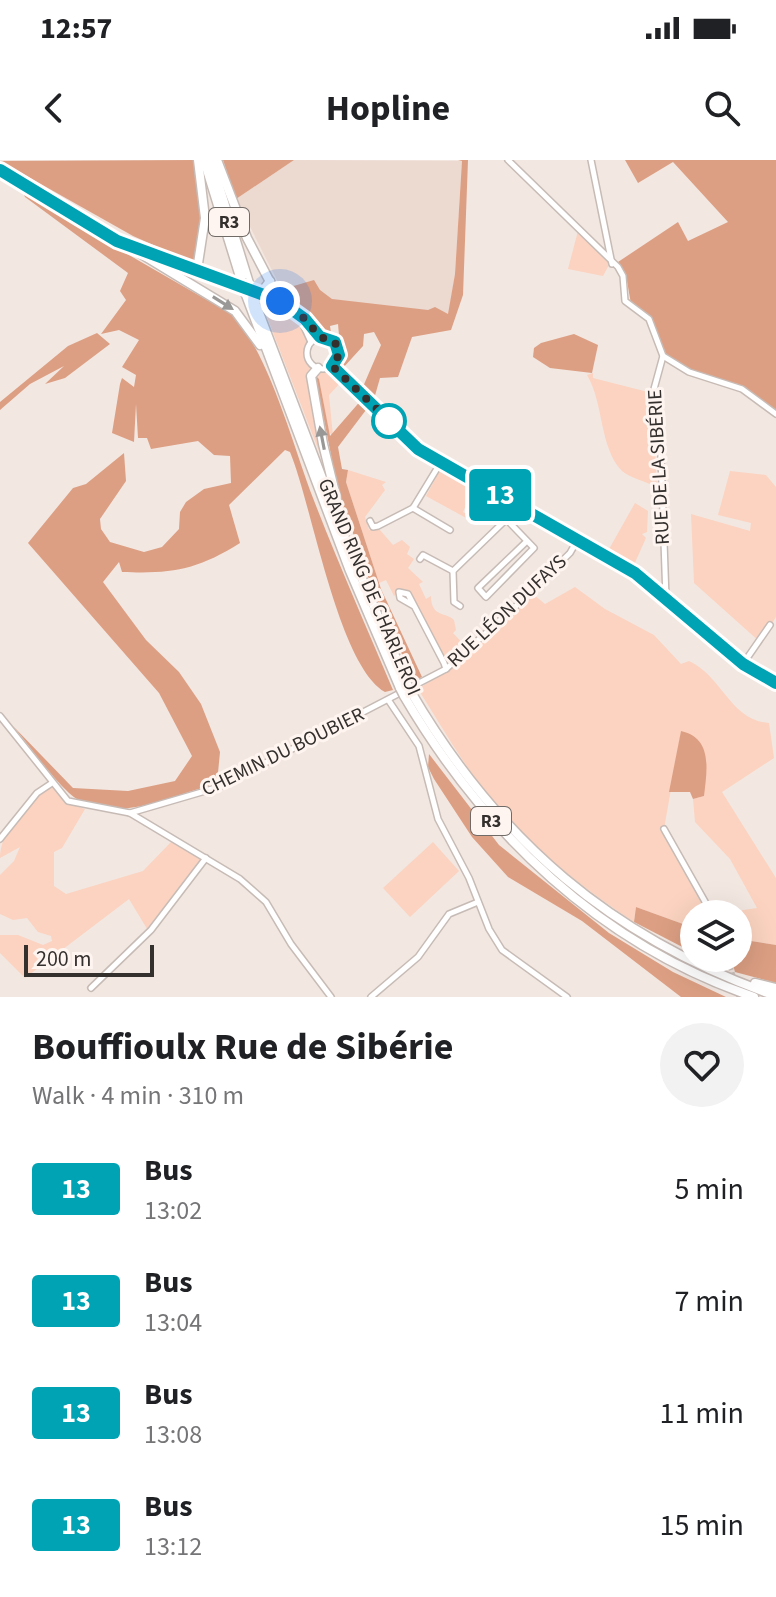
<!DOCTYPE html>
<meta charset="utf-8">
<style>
:root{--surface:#fff;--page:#f2f2f2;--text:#202124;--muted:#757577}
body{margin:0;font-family:"Source Sans 3",sans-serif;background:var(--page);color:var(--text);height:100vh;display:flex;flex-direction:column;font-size:30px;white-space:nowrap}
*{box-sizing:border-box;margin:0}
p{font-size:26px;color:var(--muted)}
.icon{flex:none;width:44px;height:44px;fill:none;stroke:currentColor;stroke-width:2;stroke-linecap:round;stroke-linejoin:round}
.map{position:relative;height:837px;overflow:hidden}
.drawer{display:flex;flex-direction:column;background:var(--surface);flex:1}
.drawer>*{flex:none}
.badge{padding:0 16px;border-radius:6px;font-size:28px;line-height:52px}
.buttons{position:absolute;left:680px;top:740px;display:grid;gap:16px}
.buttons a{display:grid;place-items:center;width:72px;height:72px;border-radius:50%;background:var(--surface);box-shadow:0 8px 32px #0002;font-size:40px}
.scale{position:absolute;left:24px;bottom:20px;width:130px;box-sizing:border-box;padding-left:8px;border:4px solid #34302e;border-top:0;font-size:22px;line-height:28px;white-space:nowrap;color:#34302e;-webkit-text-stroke:6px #fff5f0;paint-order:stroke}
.you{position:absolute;width:40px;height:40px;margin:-20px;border:6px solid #fff;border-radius:50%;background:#1a73e8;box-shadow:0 0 0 12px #1a73e833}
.map>.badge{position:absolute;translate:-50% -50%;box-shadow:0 0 0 4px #fff}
.round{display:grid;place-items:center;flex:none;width:84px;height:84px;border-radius:42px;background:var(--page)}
.overview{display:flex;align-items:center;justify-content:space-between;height:136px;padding:0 32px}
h1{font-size:38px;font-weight:700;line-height:60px}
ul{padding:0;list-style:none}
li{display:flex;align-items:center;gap:24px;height:112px;padding:0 32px}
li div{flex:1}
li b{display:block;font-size:30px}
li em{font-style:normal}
li .badge{min-width:88px;font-weight:700;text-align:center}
.status{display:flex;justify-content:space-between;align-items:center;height:56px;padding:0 40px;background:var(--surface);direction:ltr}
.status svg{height:22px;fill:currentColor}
header{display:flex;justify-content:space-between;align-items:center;height:104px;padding:0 32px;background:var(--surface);font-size:36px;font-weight:700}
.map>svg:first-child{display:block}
</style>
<div class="status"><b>12:57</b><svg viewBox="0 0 49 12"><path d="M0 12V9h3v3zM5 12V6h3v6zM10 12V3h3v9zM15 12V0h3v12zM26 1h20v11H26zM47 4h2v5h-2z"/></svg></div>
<header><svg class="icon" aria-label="back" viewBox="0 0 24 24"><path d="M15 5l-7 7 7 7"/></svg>Hopline<svg class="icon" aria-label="search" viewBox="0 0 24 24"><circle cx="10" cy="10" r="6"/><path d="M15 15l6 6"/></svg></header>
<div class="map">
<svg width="776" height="837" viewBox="0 0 776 837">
<rect width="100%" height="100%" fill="#f3e7e1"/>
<path fill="#ecd9d0" d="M294 0 462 1 455 114 448 159 321 165 284 134 236 39Z"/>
<g fill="#fbd3c0">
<path d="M578 71 610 103 603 116 568 109Z"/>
<path d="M266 139 288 149 310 178 305 195 313 208 327 312 262 144Z"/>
<path d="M318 211H333L344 219 329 235 333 276 329 272 319 219 315 215Z"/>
<path d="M593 213V218L652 233 657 327C647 322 630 318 622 311 599 287 604 243 587 215Z"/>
<path d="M442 307 475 324 463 352 469 356 468 359 426 336Z"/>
<path d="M348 310 386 322 382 325 385 330 365 357 369 370 379 369 393 385 402 380 410 387 407 394 414 399 408 408 423 422 419 424 426 439 431 436C431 458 447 452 454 460L456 470 453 473 467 488 465 493 447 504 410 433 401 429 394 436 386 420 379 423 346 322Z"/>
<path d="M730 311 766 315 776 327V457L760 482 694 423 691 354 750 371 751 363 718 355Z"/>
<path d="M635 343 648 351 647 372 642 374 646 378 633 407 608 391Z"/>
<path d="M575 427 605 449 654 475 681 504 689 501C722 516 731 561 769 563L774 598 722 632 776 718V785L738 779V754H717L757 748 730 699 695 662 693 639 704 636 681 572 664 669 712 754H694V768L636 747 634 762C577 724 521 680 479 623 456 593 438 560 418 529L467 498 533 434 545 444Z"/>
<path d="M51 626 67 643 85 649 62 688 54 692V726L66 734 143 711 173 680 200 696 202 702 149 772 129 739 25 818 0 793V775H18L43 785 52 781 51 776 38 772 27 758 13 760 0 754V715L14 701 20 687 0 698C0 671 28 639 51 626Z"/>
<path d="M433 682 459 711 410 757 383 728Z"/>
</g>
<g fill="#dc9f83">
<path d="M194 0 203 80 194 103 133 76 0 1Z"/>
<path d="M223 0H294L236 39Z"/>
<path d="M458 0H468L463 135 451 170 412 177 398 217 380 218 374 239 362 229 381 185 374 172 364 174 363 186 342 209 338 164 330 166 331 173H321L282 137 280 130 314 120 320 130 332 139 428 150 435 147 448 154 455 114 462 1Z"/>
<path d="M625 0H776V250L738 224 691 211 665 194 646 154 631 144 627 121 618 102 678 62 688 81 728 62 673 2 638 23Z"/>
<path d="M20 26 70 61 233 155C270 196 293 286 313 338 338 403 366 466 393 530L385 532C338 505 312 345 290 292L285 290 229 345 240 383C197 410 172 414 122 412L119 402 103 422 146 480 179 512 201 544 220 592 217 623C175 635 107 669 69 633 48 613 31 588 13 566L73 628 128 631 175 621 192 596 159 533 28 383 73 328 86 324 124 293 126 321 100 359 101 369 110 382 144 392 162 387 179 369 180 352 186 342 204 329 231 323 230 296 214 295 198 281 151 289 147 278H138L136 244 134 282 112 273 120 224 122 218 134 227 136 215 122 207 139 180 119 170 101 174 126 140 120 131 128 113 25 37Z"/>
<path d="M97 173 110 184 65 218 45 224 64 206 30 224 0 250V242L68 186Z"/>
<path d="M574 174 598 185 592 213 550 208 533 197 534 188 541 183Z"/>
<path d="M315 215 319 219 330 276 363 238 369 246 338 287 342 309 348 310 346 322 381 429 422 517 414 521 372 428 338 330Z"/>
<path d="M681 571C713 578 707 610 704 636L693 639 690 632H669Z"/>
<path d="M429 594 499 685 609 773 673 812 726 837H681L582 761 508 717 472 677 434 619 428 607Z"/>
<path d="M636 747 694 768V793L634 762Z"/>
<path d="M738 779 776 785V823L735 812 731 798H738Z"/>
</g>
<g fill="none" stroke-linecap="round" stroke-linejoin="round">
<path stroke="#cdc2bd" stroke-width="5" stroke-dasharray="5 2.5" stroke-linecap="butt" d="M728 798 739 837"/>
<g stroke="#c7bbb6" stroke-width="8">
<g id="minor">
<path d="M508 0 618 107 623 116 625 141 649 159 663 196 654 229 660 269 666 438"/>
<path d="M591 0 612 104"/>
<path d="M0 10 133 89"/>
<path d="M146 94 243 127"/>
<path d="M260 132 305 159 320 177"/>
<path d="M301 160 311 182"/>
<circle cx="323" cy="193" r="16"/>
<path d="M663 196 689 212 742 229 776 254"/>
<path d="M332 206 418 289 635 413 743 504 776 523"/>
<path d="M413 348 450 370"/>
<path d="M507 360 534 388 486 437 478 428 527 381"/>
<path d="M370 361 373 367 378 366 413 348 441 302"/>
<path d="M420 399 423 395 453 411"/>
<path d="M414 446 400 438 399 432 408 434 444 503 446 509"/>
<path d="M460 446 454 442 453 411 520 346"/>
<path d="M743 504 770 465"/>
<path d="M389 541 419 586 438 659 469 718 489 769 502 790 567 837"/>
<path d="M0 556 68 641 130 653 240 719 266 742 291 784 331 837"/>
<path d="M130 653 219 627 446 509 516 446 570 393 578 379"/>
<path d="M664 669 712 754"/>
<path d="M0 679 37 633 52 623"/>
<path d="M91 828 151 770 206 698"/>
<path d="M371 837 418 797 449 754 478 742"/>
</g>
</g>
<g stroke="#c7bbb6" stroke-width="11">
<g id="highway">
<path d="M204 0 241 120"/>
<path d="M211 0 249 123"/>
<path d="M217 0 247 78 280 141"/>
<path d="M133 89 235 151 260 185"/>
<path d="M197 110 205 58 198 0"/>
<path d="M261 133 270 121"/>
<path d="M246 135 350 411 400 528"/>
<path d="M253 137 346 381 407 524"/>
<path d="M318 208 311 216 323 284 342 361"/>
<path d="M411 532C498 681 613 779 776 836"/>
<path d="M404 536C485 674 601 785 754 837"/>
<path d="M755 823 776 828"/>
</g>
</g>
<use href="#minor" stroke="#fff" stroke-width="5"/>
<use href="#highway" stroke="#fff" stroke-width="8"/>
<g stroke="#c7bbb6" stroke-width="11" stroke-linecap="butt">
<g id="highway-bridge">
<path d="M241 120 246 135"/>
<path d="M249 123 253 137"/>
<path d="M407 524 411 532"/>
<path d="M400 528 404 536"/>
</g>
</g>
<use href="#highway-bridge" stroke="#fff" stroke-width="8"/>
</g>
<defs><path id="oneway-solid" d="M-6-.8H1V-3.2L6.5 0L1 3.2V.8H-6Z" transform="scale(2)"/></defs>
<g fill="#9a9896">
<use href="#oneway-solid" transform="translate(223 143) rotate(32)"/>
<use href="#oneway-solid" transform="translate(322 278) rotate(-101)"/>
</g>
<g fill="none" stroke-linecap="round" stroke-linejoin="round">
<g stroke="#fff" stroke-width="18">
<path id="line" d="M0 10 117 81 280 141 305 159 320 177 335 182 339 195 332 206 418 289 635 413 743 504 776 523"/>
</g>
<use href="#line" stroke="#00a3b4" stroke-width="12"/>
<path stroke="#34302e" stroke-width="8" stroke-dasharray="0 14.4" d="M280 141 305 159 320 177 335 182 339 195 332 206 399 270 389 261"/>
</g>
<circle fill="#fff" stroke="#00a3b4" stroke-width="4" cx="389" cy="261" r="16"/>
<g text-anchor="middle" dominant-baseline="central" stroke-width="6" stroke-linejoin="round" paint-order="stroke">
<g fill="#fff5f0" stroke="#716b68" stroke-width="2">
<rect x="209" y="48" width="40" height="28" rx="6"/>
<rect x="471" y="647" width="40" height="28" rx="6"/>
</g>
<g font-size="18" font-weight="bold" fill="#34302e">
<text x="229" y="62">R3</text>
<text x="491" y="661">R3</text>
</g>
<g font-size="20" fill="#34302e" stroke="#fff5f0">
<text transform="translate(659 307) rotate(-93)">RUE DE LA SIBÉRIE</text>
<text transform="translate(369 427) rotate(67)">GRAND RING DE CHARLEROI</text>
<text transform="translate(507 451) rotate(-43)">RUE LÉON DUFAYS</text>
<text transform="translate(283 592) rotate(-26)">CHEMIN DU BOUBIER</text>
</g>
</g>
</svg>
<div class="buttons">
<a><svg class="icon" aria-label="layers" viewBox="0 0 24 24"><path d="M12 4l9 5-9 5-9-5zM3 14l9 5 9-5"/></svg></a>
</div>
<div class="scale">200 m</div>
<div class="you" style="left:280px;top:141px"></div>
<b class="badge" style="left:500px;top:335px;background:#00a3b4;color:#fff">13</b>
</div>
<section class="drawer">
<div class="overview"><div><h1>Bouffioulx Rue de Sibérie</h1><p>Walk · 4 min · 310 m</p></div><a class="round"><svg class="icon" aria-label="heart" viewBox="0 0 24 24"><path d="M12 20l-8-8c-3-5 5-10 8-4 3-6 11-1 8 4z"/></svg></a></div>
<ul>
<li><span class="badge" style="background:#00a3b4;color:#fff">13</span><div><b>Bus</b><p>13:02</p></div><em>5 min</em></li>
<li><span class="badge" style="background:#00a3b4;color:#fff">13</span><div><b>Bus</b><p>13:04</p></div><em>7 min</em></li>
<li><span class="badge" style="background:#00a3b4;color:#fff">13</span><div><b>Bus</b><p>13:08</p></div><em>11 min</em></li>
<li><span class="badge" style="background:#00a3b4;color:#fff">13</span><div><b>Bus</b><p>13:12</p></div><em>15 min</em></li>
</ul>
</section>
